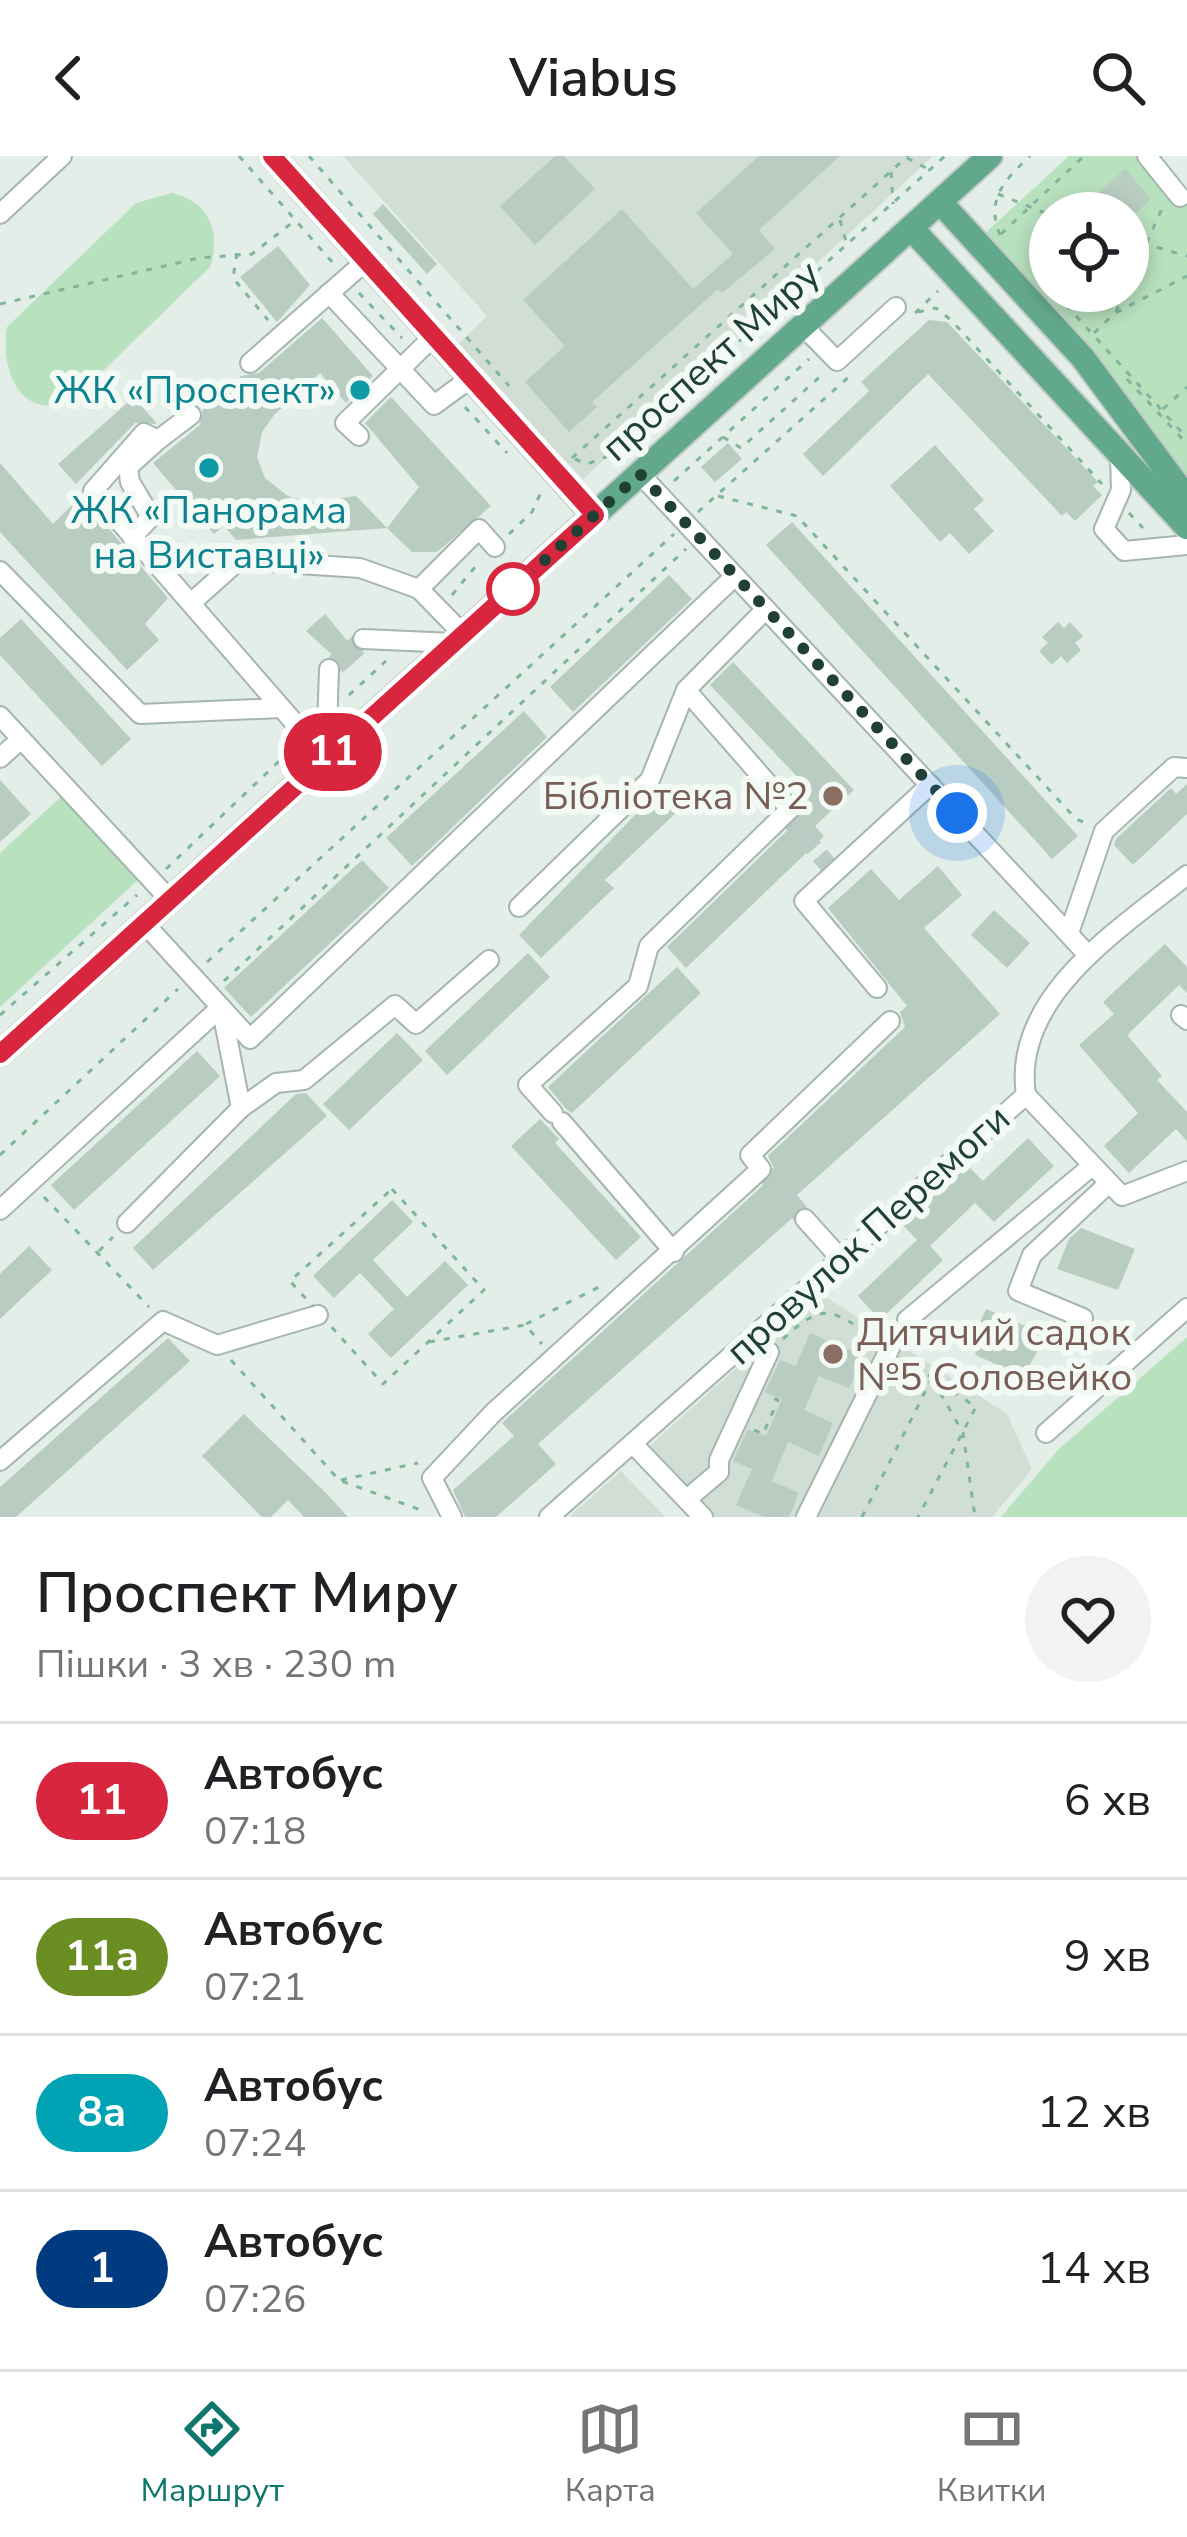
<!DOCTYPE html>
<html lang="uk">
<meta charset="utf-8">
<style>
:root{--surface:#fff;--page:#f2f2f2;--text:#202124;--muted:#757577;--line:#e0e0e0;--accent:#0f766e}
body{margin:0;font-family:"Nunito Sans",sans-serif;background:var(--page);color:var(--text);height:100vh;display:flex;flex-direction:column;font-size:45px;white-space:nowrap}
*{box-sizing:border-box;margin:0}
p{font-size:39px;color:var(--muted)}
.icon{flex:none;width:66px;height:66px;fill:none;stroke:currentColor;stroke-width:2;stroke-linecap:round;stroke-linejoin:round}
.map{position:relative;height:1361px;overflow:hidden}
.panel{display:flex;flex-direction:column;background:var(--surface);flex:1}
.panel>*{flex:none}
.badge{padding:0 24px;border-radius:39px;font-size:42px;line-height:78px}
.fabs{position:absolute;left:1029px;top:36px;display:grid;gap:24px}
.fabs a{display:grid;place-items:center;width:120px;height:120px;border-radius:50%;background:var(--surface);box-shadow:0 6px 18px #0003;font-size:60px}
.you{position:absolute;width:60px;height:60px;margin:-30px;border:9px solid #fff;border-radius:50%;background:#1a73e8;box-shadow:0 0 0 18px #1a73e833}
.map>.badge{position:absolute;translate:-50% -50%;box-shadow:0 0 0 6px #fff}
.round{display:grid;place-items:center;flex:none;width:126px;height:126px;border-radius:63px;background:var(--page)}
.overview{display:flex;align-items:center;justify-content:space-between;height:204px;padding:0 36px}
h1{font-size:57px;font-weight:600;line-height:90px}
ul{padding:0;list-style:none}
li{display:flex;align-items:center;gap:36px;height:156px;padding:0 36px;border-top:3px solid var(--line)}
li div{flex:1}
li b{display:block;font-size:45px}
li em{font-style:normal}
li .badge{min-width:132px;font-weight:700;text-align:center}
header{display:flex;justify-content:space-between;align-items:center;height:156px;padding:0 36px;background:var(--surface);font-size:54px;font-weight:600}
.menu{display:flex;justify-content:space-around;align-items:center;height:168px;border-top:3px solid var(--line);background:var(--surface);font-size:33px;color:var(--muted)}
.menu a{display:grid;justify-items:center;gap:6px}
.menu .selected{color:var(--accent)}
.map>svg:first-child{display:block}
</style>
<header><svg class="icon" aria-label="back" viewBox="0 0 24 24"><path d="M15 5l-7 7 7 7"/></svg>Viabus<svg class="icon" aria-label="search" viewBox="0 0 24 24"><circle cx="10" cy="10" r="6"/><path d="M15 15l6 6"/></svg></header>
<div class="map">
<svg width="1187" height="1361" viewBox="0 0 1187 1361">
<rect width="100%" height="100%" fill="#e2eee7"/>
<g fill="#d0ded6">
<path d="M343 0H933L583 323 455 191 487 160Z"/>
<path d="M820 1137 1007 1258 1032 1313 992 1361H689L636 1302Z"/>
<path d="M621 1315 665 1361H569Z"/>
</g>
<g fill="#b8e1be" fill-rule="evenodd">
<path d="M1069 0H1150L1187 40V328L982 80ZM1050 57H1128V135H1050Z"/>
<path d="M172 37C210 46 221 76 210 111L73 244C22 266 0 218 7 171L136 47Z"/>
<path d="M64 638 140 722 0 851V697Z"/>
<path d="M1187 1181V1361H1001L1058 1294Z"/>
</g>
<g fill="#b9ccc2">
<path d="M555 0H564L595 33 535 89 500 50Z"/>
<path d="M759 0H840L759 74 775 93 722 137 718 133 592 246 597 251 569 276 525 226 565 190 523 144 622 53 693 133 733 98 696 57Z"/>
<path d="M1125 13 1151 43 1136 57H1111L1096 39Z"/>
<path d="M383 48 437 108 427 118 373 58Z"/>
<path d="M278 90 310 129 277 166 240 121Z"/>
<path d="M322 162 373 220 346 247 320 217 274 259 262 276 257 301 265 322 288 340 310 347 356 340 387 372 236 384 224 370 214 378 153 307 200 269 203 253 241 220 259 217Z"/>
<path d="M929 164 947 166 1098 326 1093 330 1102 339 1075 365 1066 356 1062 360 928 218 823 320 803 298 869 235 861 226Z"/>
<path d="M134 241 157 268 135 267 76 328 58 308Z"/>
<path d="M391 241 491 350 437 396H412L387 372 419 331 365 267Z"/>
<path d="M728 287 742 303 715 326 701 311Z"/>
<path d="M935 289 984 344 974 353 994 375 969 398 950 377 940 386 890 330Z"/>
<path d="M0 307 53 368 81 340 168 442 145 468 159 484 127 514 0 376Z"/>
<path d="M792 366 1078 680 1052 703 766 389Z"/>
<path d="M669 419 692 443 573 556 550 531Z"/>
<path d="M325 458 355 494 365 497 342 517 340 506 306 475Z"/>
<path d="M21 463 131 583 102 610 0 499V482Z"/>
<path d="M1058 466 1064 472 1070 466 1083 480 1075 487 1081 494 1067 507 1061 500 1052 509 1039 495 1048 487 1042 481Z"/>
<path d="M733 506 854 634 815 670 824 680 686 812 667 791 799 663V643L809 633 710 529Z"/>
<path d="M524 555 547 581 412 710 386 682Z"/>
<path d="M0 624 31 658 0 686Z"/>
<path d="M1187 628V658L1133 709 1114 689 1116 683 1171 632 1176 638Z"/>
<path d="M661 632 680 653 605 724 614 732 541 802 519 779Z"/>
<path d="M362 704 389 732 251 861 224 832Z"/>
<path d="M938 710 962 739 924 772 1000 858 797 1039 806 1050 538 1288 556 1308 496 1361H465L453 1334 514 1280 502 1267 770 1023 774 1012 768 1000 905 871 900 856 907 850 828 752 871 713 899 744Z"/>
<path d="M994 754 1030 787 1007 812 971 779Z"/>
<path d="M1165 788 1187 811V837L1179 829 1127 879 1162 920 1157 924 1187 956V985L1176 973 1129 1017 1104 990 1138 957 1079 889 1114 858 1103 846Z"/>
<path d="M528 797 550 821 447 919 425 895Z"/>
<path d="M677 811 701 837 572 957 566 953 548 931Z"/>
<path d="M397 877 423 904 349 974 323 948Z"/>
<path d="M197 895 220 920 74 1054 51 1029Z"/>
<path d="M306 937 327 960 153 1114 133 1092 296 938Z"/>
<path d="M540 963 559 983 555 987 641 1081 616 1104 511 990Z"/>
<path d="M1028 982 1054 1010 994 1066 975 1047 930 1090 943 1104 880 1164 858 1140 917 1084 901 1067 967 1009 983 1025Z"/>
<path d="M392 1044 413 1066 373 1104 407 1141 445 1105 468 1129 391 1202 368 1178 394 1153 360 1117 334 1142 313 1120Z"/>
<path d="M1081 1072 1135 1093 1118 1134 1057 1113 1069 1083Z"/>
<path d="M29 1090 52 1114 0 1163V1118Z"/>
<path d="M986 1153 1046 1179 1024 1220 975 1199 977 1193 970 1190Z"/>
<path d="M810 1177 864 1200 849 1232 819 1220 804 1254 833 1267 819 1300 788 1286 772 1325 799 1337 789 1361H764L736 1349 752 1313 733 1305 748 1273 766 1280 782 1243 765 1236 780 1204 796 1210Z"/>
<path d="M168 1182 190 1205 16 1361H0V1331Z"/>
<path d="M244 1258 326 1337 348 1361H304L288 1344 271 1361H262L202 1300Z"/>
</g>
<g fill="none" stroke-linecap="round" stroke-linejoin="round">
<g stroke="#bbcbc3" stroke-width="18" stroke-dasharray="18 9" stroke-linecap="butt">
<path d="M329 513 363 483"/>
<path d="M785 658 835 717"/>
<path d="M761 1013 805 1063"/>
</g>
<g stroke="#a4b6ae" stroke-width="22">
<g id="minor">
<path d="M1147 0 1180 41"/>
<path d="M0 58 62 0"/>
<path d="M329 137 434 249 471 222"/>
<path d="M803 170 837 205 896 151"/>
<path d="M250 207 366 105"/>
<path d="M191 259 158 284 144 277 93 335 326 603"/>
<path d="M359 280 345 267 434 180"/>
<path d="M1120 299 1121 334 1104 373 1124 395 1187 389"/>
<path d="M640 318 1088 799"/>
<path d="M132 381 151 361 130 326 128 311 158 284"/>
<path d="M0 415 140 558 281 552"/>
<path d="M419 433 479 373 495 391"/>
<path d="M191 447 239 404 360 412 419 433 463 478"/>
<path d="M363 483 454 487"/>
<path d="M0 560 170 744"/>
<path d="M0 602 21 583"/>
<path d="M326 603 329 513"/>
<path d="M519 751 650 624 686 534 766 453"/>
<path d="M144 767 250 883 735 420"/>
<path d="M1069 777 1104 675 1174 611 1187 612"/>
<path d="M877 832 804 745 930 629"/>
<path d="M1181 859 1187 864"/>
<path d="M1026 939 1122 1040 1187 1015"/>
<path d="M241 952 276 927 304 924 395 849 416 868 489 804"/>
<path d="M553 957 528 929 638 830 649 790 790 653 686 534"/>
<path d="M562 966 674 1096"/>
<path d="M0 1054 221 851"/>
<path d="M805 1063 841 1103"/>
<path d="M127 1067 241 952 222 855"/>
<path d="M1083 1162 1018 1135 1032 1099 1109 1027"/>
<path d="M907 1164 1092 1010"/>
<path d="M1046 1277 1187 1152"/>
<path d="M633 1288 703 1361"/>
<path d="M0 1305 163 1165 217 1189 318 1159"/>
<path d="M687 1343 719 1316V1304L769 1196"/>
<path d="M452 1361 432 1322 493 1257 761 1013 750 999 890 865"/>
<path d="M549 1361 1026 939C1011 841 1120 773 1187 719"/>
<path d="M806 1361 890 1192"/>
</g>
</g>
<g stroke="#c1cac6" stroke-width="28">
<g id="major">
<path d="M272 0 594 359"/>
<path d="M940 46 1083 202 1187 342"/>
<path d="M911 72 1187 371"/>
<path d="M0 898 990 0"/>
</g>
</g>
<g stroke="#7fb49d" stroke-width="3" stroke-dasharray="6 9" stroke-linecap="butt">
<path d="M239 0 333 107"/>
<path d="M309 0 509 230"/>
<path d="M907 2 930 14"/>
<path d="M891 16 893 48"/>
<path d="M998 38 1050 59"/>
<path d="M840 64 847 89"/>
<path d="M1001 78 1084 0"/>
<path d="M1000 79C985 43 1005 24 1030 0"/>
<path d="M1128 83 1187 100"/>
<path d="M237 97 233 122 268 164"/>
<path d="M1128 128 1164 48"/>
<path d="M359 137 402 182"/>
<path d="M0 148 199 102 252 98 293 66"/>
<path d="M1066 149 1187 282"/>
<path d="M918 156 936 152 951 164 1102 328"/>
<path d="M1116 156 1125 135"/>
<path d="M915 157 938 135"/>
<path d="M1094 177 1115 157 1187 120"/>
<path d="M1127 223 1187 288"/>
<path d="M465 251 507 297"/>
<path d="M1163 253 1187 231"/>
<path d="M723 281 741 292 824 217"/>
<path d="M572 302 908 0"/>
<path d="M575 303 587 308 614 298 945 0"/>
<path d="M674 325 809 203"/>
<path d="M718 340 797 360 1076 663 1088 668"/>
<path d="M698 356 852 218"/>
<path d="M1129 357 1143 372"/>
<path d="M509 378 532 356 542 334"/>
<path d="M452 439 480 405"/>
<path d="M349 539 386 505"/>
<path d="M166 713 294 591"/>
<path d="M207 806 674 378"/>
<path d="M224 825 686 393"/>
<path d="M0 859 137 739"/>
<path d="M0 999 178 833"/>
<path d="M392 1033 484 1134 383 1228 290 1125Z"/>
<path d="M44 1041 149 1151"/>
<path d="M99 1095 113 1081"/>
<path d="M526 1168 603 1129"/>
<path d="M783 1183C825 1144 832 1154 876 1183"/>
<path d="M429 1186 525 1169 542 1188"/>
<path d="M903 1202 976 1251 918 1361"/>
<path d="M231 1204 339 1324 426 1356"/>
<path d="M933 1224 963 1277 975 1361"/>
<path d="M754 1274 763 1278 778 1244 770 1241"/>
<path d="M341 1324 418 1307"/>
<path d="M862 1361 931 1224"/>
</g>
<use href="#minor" stroke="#fff" stroke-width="18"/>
<use href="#major" stroke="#62a88d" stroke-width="24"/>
</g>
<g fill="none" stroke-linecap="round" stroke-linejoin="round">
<g stroke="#fff" stroke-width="27">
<path id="line" d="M0 898 595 359 272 0"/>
</g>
<use href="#line" stroke="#d7263d" stroke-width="18"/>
<path stroke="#204034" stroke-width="12" stroke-dasharray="0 21.6" d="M513 433 640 318 957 657"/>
</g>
<g fill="#0f9aa8" stroke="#f3faf5" stroke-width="4.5">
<circle cx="360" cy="234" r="12"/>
<circle cx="209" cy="312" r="12"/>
</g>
<circle fill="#fff" stroke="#d7263d" stroke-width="6" cx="513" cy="433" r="24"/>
<g fill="#8d6e63" stroke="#f3faf5" stroke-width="4.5">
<circle cx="833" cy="640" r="12"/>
<circle cx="833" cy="1198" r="12"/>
</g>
<g text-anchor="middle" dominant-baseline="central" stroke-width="12" stroke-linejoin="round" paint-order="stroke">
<g font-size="39" fill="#204034" stroke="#f3faf5">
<text transform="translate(711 205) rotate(-42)">проспект Миру</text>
<text transform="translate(868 1079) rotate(-42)">провулок Перемоги</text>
</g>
<g font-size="39" fill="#0d838f" stroke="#f3faf5" text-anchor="end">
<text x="336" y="234">ЖК «Проспект»</text>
<text x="209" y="354" text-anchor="middle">ЖК «Панорама<tspan x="209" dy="45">на Виставці»</tspan></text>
</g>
<g font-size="39" fill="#785e54" stroke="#f3faf5" text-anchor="end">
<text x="809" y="640">Бібліотека №2</text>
<text x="857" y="1176" text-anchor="start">Дитячий садок<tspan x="857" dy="45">№5 Соловейко</tspan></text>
</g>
</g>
</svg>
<div class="fabs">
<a><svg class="icon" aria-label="locate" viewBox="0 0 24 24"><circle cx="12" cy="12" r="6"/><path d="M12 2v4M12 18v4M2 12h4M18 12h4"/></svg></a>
</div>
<div class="you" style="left:957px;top:657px"></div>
<b class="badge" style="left:333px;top:596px;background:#d7263d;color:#fff">11</b>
</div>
<section class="panel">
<div class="overview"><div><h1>Проспект Миру</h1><p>Пішки · 3 хв · 230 m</p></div><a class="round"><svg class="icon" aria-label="heart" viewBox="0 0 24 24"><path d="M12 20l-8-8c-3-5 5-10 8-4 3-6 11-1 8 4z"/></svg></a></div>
<ul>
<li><span class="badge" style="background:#d7263d;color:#fff">11</span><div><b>Автобус</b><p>07:18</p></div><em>6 хв</em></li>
<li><span class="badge" style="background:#6b8e23;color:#fff">11а</span><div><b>Автобус</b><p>07:21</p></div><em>9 хв</em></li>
<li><span class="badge" style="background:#00a3b4;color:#fff">8а</span><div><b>Автобус</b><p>07:24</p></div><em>12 хв</em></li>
<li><span class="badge" style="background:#003b80;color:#fff">1</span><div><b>Автобус</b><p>07:26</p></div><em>14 хв</em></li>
</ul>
</section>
<nav class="menu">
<a class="selected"><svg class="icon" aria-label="directions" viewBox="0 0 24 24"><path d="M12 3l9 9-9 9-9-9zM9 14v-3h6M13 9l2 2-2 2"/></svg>Маршрут</a>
<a><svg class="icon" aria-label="map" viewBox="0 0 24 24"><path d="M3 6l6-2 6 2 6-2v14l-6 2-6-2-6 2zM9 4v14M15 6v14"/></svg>Карта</a>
<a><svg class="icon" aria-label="tickets" viewBox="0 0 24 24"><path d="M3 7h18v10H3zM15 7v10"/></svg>Квитки</a>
</nav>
